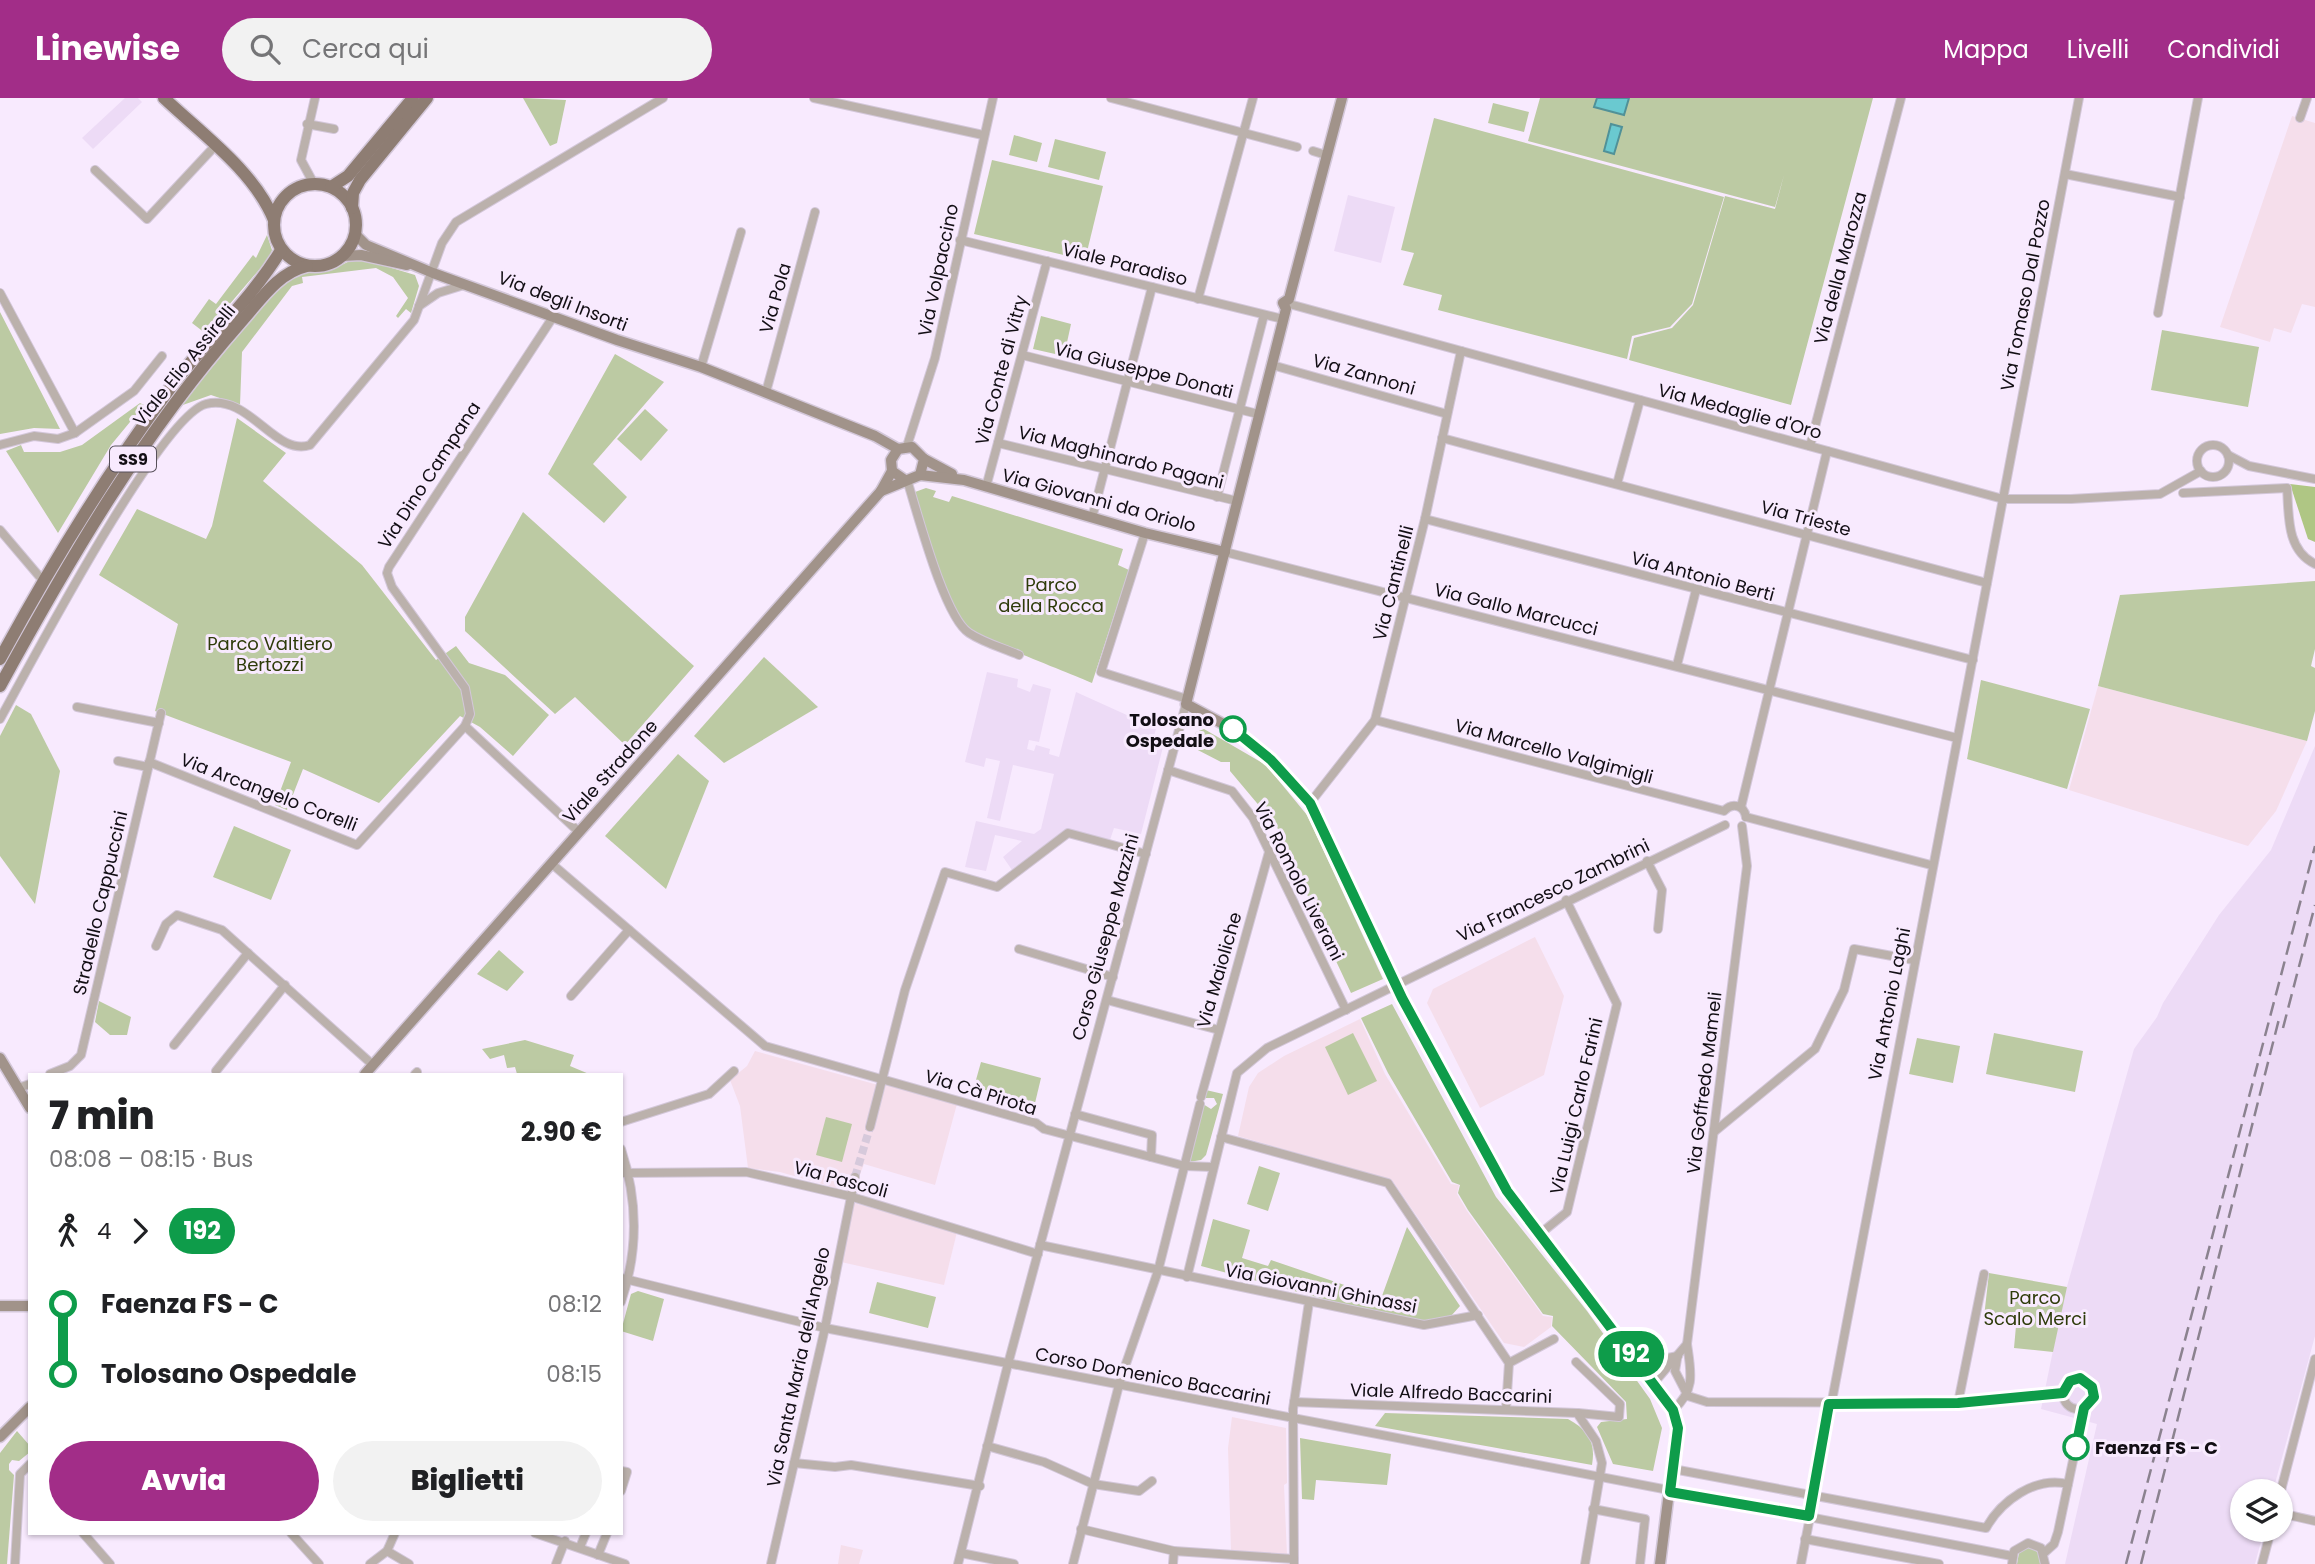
<!DOCTYPE html>
<html lang="it">
<meta charset="utf-8">
<style>
:root{--surface:#fff;--page:#f2f2f2;--text:#202124;--muted:#757577;--accent:#a22d88}
body{margin:0;font-family:Poppins,sans-serif;background:var(--page);color:var(--text);height:100vh;display:flex;flex-direction:column;font-size:26px;white-space:nowrap}
*{box-sizing:border-box;margin:0}
p{font-size:23px;color:var(--muted)}
.icon{flex:none;width:38px;height:38px;fill:none;stroke:currentColor;stroke-width:2;stroke-linecap:round;stroke-linejoin:round}
.map{position:relative;flex:1;overflow:hidden}
.details{position:absolute;left:28px;top:975px;width:595px;height:462px;display:flex;flex-direction:column;background:var(--surface);border-radius:0px;box-shadow:0 2px 5px #0004}
.details>*{flex:none}
.badge{padding:0 14px;border-radius:23px;font-size:24px;line-height:46px}
.controls{position:absolute;left:2230px;top:1381px;display:grid;gap:14px}
.controls a{display:grid;place-items:center;width:63px;height:63px;border-radius:50%;background:var(--surface);box-shadow:0 2px 5px #0004;font-size:35px}
.map>.badge{position:absolute;translate:-50% -50%;box-shadow:0 0 0 4px #fff}
.legs{display:flex;align-items:center;gap:10px;height:77px;padding:0 21px;font-size:23px}
.legs p{margin-inline-start:auto}
.headline{display:flex;align-items:center;justify-content:space-between;height:119px;padding:0 21px}
h1{font-size:38px;font-weight:800;line-height:52px}
.button{display:flex;gap:14px;margin-top:auto;padding:14px 21px}
.button a{flex:1;height:80px;border-radius:42px;background:var(--accent);color:#fff;font-size:28px;font-weight:800;line-height:80px;text-align:center}
.button a+a{background:var(--page);color:var(--text)}
ul{padding:0 21px;list-style:none}
li{display:flex;align-items:center;gap:24px;height:70px;font-size:26px}
li i{display:grid;place-items:center;width:10px;height:100%;margin:0 9px;background:currentColor}
li i::after{content:'';width:18px;height:18px;margin:-9px;border:5px solid;border-radius:50%;background:var(--surface)}
li p{margin-inline-start:auto}
li:first-child i{background:linear-gradient(#0000 50%,currentColor 0)}
li:last-child i{background:linear-gradient(currentColor 50%,#0000 0)}
header{display:flex;align-items:center;gap:42px;box-sizing:border-box;height:98px;padding:0 35px;background:var(--accent);color:#fff}
header strong{font-size:33px}
nav{display:flex;gap:38px;margin-inline-start:auto;font-size:24px}
.search{width:490px;height:63px;background:var(--page);display:flex;align-items:center;gap:18px;box-sizing:border-box;padding:0 24px;border-radius:38px;color:var(--muted);font-size:26px}
.map>svg:first-child{display:block}
</style>
<header>
<strong>Linewise</strong>
<div class="search"><svg class="icon" aria-label="search" viewBox="0 0 24 24"><circle cx="10" cy="10" r="6"/><path d="M15 15l6 6"/></svg>Cerca qui</div>
<nav><a>Mappa</a><a>Livelli</a><a>Condividi</a></nav>
</header>
<div class="map">
<svg width="2315" height="1466" viewBox="0 0 2315 1466">
<rect width="100%" height="100%" fill="#f8eafe"/>
<g fill="#eddbf6">
<path d="M125 0H138L142 4 93 51 82 40Z"/>
<path d="M1348 97 1395 109 1381 165 1334 153Z"/>
<path d="M987 574 1018 581 1017 589 1030 594 1033 586 1051 591 1039 644 1029 642 1027 651 1034 653 1036 647 1050 651 1049 656 1059 659 1076 594 1140 623 1157 627 1153 642 1164 645 1141 736 1114 730 1110 742 1067 732 1012 772 1003 759 1022 743 995 737 986 773 965 769 976 723 1034 736 1041 731 1054 676 1013 667 1000 723 987 720 1000 663 986 660 984 669 965 664Z"/>
<path d="M2315 648V1238L2273 1393H2242V1432H2264L2255 1466H2065L2097 1326 2041 1311 2064 1199 2134 951 2157 919 2163 905 2219 817 2271 752Z"/>
</g>
<g fill="#f5deeb">
<path d="M2292 18 2315 25V209L2302 206 2291 235 2274 230 2270 244 2220 229Z"/>
<path d="M2098 588 2307 643 2276 713 2248 748 2069 692Z"/>
<path d="M1535 839 1564 898 1544 977 1480 1010 1427 905 1433 891Z"/>
<path d="M1360 921 1385 976 1451 1086 1459 1087 1457 1096 1467 1113 1543 1218 1552 1219 1551 1229 1524 1249 1504 1245 1392 1082 1238 1038 1249 989 1258 975 1284 958Z"/>
<path d="M755 953 878 987 873 1030 886 987 957 1006 935 1087 864 1066 859 1079 851 1077 847 1093 780 1074 748 1070 740 1008 730 982 747 968Z"/>
<path d="M854 1105 957 1134 944 1187 841 1164Z"/>
<path d="M1232 1319 1286 1330 1287 1385 1284 1387 1287 1457 1231 1453 1228 1350Z"/>
<path d="M841 1447 863 1452 859 1466H838Z"/>
</g>
<g fill="#bccaa3">
<path d="M523 0 566 2 557 45 550 48Z"/>
<path d="M1540 0H1873L1791 307 1629 262 1634 240 1672 230 1693 207 1725 98 1775 111 1784 77 1775 109 1528 43Z"/>
<path d="M1493 5 1529 14 1524 34 1488 25Z"/>
<path d="M1434 20 1724 99 1692 206 1670 229 1632 238 1627 261 1438 212 1442 197 1403 187 1414 155 1401 152Z"/>
<path d="M1014 37 1042 45 1037 64 1009 57Z"/>
<path d="M1055 41 1106 54 1099 82 1048 69Z"/>
<path d="M992 62 1103 88 1085 162 974 136Z"/>
<path d="M267 137 272 152 270 159 205 235 192 225 209 201 216 206 253 157 256 160Z"/>
<path d="M354 161H362L415 177 419 188 411 215 406 211 398 220 396 218 408 200 393 179 376 170 302 179 303 185 292 188 242 254 240 307 211 297 180 308 287 179 301 174 329 173Z"/>
<path d="M0 214 60 331 34 330 0 336Z"/>
<path d="M1041 218 1071 226 1064 258 1033 251Z"/>
<path d="M2162 232 2259 249 2248 309 2151 292Z"/>
<path d="M615 256 664 284 593 366 627 399 604 425 548 376Z"/>
<path d="M140 305 144 307 111 347 58 435 6 353 21 347 24 354H60L82 347Z"/>
<path d="M645 311 668 332 641 363 617 341Z"/>
<path d="M237 320 286 355 263 383 362 467 436 562 456 548 469 565 505 577 549 617 513 658 480 629 460 618 379 705 303 671 287 712 275 707 291 664 155 613 178 526 99 477 137 411 206 441 212 428Z"/>
<path d="M926 390 936 393 933 399 949 404 952 398 1123 451 1118 467 1129 472 1092 585C1072 576 977 540 968 530 944 502 925 431 915 394Z"/>
<path d="M523 414 694 568 625 647 575 599 555 616 465 533V519Z"/>
<path d="M2315 483V551L2311 568 2315 570V613L2307 643 2098 588 2120 497Z"/>
<path d="M764 559 818 609 724 665 694 638Z"/>
<path d="M1981 582 2090 611 2067 691 1967 661Z"/>
<path d="M16 607 31 616 60 673 35 806 0 758V638Z"/>
<path d="M1204 631 1266 667 1307 717 1383 881 1351 895 1314 816 1318 807 1310 803 1277 729 1230 673V664H1221L1192 649 1196 634Z"/>
<path d="M678 656 709 683 666 791 605 738Z"/>
<path d="M234 728 291 752 271 802 213 779Z"/>
<path d="M499 852 524 874 507 893 477 876Z"/>
<path d="M99 903 131 919 127 937H110L95 924Z"/>
<path d="M1392 906 1496 1099 1587 1213 1650 1301 1662 1330 1653 1373 1613 1366 1597 1329 1601 1324 1627 1321 1626 1304 1552 1228 1553 1218 1543 1216 1468 1112 1458 1095 1460 1087 1452 1084 1388 975 1361 920Z"/>
<path d="M1353 935 1377 983 1348 997 1325 949Z"/>
<path d="M1994 935 2083 953 2075 994 1986 976Z"/>
<path d="M1917 940 1960 948 1953 985 1909 976Z"/>
<path d="M525 942 574 957 570 968 589 976H517L515 969 507 970 504 957 490 961 482 951Z"/>
<path d="M981 964 1041 980 1035 1005 974 989Z"/>
<path d="M1206 992 1223 996 1206 1057 1201 1062 1189 1064 1203 1006 1211 1011 1217 1006 1214 1000H1204Z"/>
<path d="M826 1019 852 1026 842 1064 816 1057Z"/>
<path d="M1259 1068 1280 1075 1268 1113 1247 1106Z"/>
<path d="M1213 1121 1250 1132 1242 1160 1268 1168 1271 1162 1365 1194 1362 1204 1378 1209 1407 1129 1460 1208 1451 1218 1424 1223 1380 1216 1201 1168Z"/>
<path d="M1989 1175 2067 1189 2053 1254 2014 1250 2016 1228 1984 1219Z"/>
<path d="M877 1184 936 1199 928 1230 869 1215Z"/>
<path d="M638 1193 664 1201 653 1243 621 1233 631 1196Z"/>
<path d="M1385 1315 1568 1321C1588 1332 1596 1344 1592 1367L1375 1328Z"/>
<path d="M17 1333 30 1348V1354L19 1363 12 1362 9 1366V1372L14 1377 7 1466H0V1355Z"/>
<path d="M1300 1340 1391 1356 1387 1387 1316 1382 1314 1402 1302 1401Z"/>
<path d="M2029 1449 2039 1455 2040 1466H2017L2019 1455Z"/>
</g>
<path fill="#afc684" d="M2290 386 2315 389V444L2308 441Z"/>
<g fill="#6ac9d0" stroke="#509198" stroke-width="2">
<path d="M1597 0H1629L1624 17 1594 9Z"/>
<path d="M1611 26 1622 29 1614 56 1604 53Z"/>
</g>
<g fill="none" stroke-linecap="round" stroke-linejoin="round">
<path stroke="#d6c9db" stroke-width="8" stroke-dasharray="8 4" stroke-linecap="butt" d="M855 1079 870 1029"/>
<g stroke="#d3c7d9" stroke-width="10">
<g id="street">
<path d="M814 0 983 37"/>
<path d="M1111 0 1297 49"/>
<path d="M2300 20 2307 0"/>
<path d="M307 26 334 31"/>
<path d="M1313 53 1326 57"/>
<path d="M95 72 147 121 215 48"/>
<path d="M2065 76 2180 99"/>
<path d="M314 86 301 62 315 0"/>
<path d="M960 142 1283 221"/>
<path d="M0 195 75 335"/>
<path d="M1198 201 1253 0"/>
<path d="M1293 207 2003 401H2071L2160 396 2201 373"/>
<path d="M419 208 438 195 464 187"/>
<path d="M2158 215 2198 0"/>
<path d="M1022 257 1258 316"/>
<path d="M1272 267 1447 316"/>
<path d="M701 269 741 134"/>
<path d="M766 294 815 114"/>
<path d="M1442 340 1987 485"/>
<path d="M998 345 1237 403"/>
<path d="M0 347 34 338 58 341 75 335 134 293 162 258"/>
<circle cx="2213" cy="363" r="16"/>
<path d="M907 348 935 260 993 0"/>
<path d="M1810 348 1901 0"/>
<path d="M2228 357 2249 368 2315 381"/>
<path d="M907 382C917 413 944 519 969 535 984 545 1003 550 1019 557"/>
<path d="M1617 386 1640 302"/>
<path d="M986 389 1047 163"/>
<path d="M2183 395 2287 390C2289 417 2286 452 2315 466"/>
<path d="M1217 399 1264 217"/>
<path d="M1092 420 1152 189"/>
<path d="M1425 421 1973 562"/>
<path d="M0 432 39 478"/>
<path d="M1145 435 1101 574 1187 601"/>
<path d="M1225 454 1957 640"/>
<path d="M1677 567 1696 492"/>
<path d="M77 609 159 625"/>
<path d="M0 621C29 569 160 318 206 306 249 295 275 359 310 347L414 222 442 145 456 124 663 0"/>
<path d="M1375 622 1724 713C1732 704 1744 707 1746 719"/>
<path d="M465 628 579 734"/>
<path d="M118 663 148 669"/>
<path d="M149 664 357 747 465 628 470 616 465 590 392 489 387 475 389 469 553 219"/>
<path d="M1168 672 1232 693 1253 720 1346 912"/>
<path d="M1310 705 1375 622 1425 421 1461 253"/>
<path d="M1741 709 1827 353"/>
<path d="M1746 719 1931 767"/>
<path d="M1647 763 1662 792 1658 831"/>
<path d="M552 766 765 948 1036 1025 1044 1031 1185 1068 1212 1069"/>
<path d="M156 848 166 826 177 817 222 832 373 967"/>
<path d="M1019 851 1113 879"/>
<path d="M571 898 629 832"/>
<path d="M1107 902 1219 932"/>
<path d="M174 947 248 855"/>
<path d="M216 973 285 887"/>
<path d="M50 976 70 968 81 957 161 615"/>
<path d="M415 976 417 974"/>
<path d="M18 990 30 986"/>
<path d="M1201 999 1269 754"/>
<path d="M1075 1016 1152 1037 1151 1059"/>
<path d="M621 1024 709 996 734 973"/>
<path d="M870 1029 905 892 945 774 997 789 1068 735 1146 756"/>
<path d="M1714 1034 1815 951 1844 892 1854 851 1914 862"/>
<path d="M1221 1039 1388 1085 1509 1265 1506 1311"/>
<path d="M621 1051C638 1102 638 1154 621 1204"/>
<path d="M621 1075 746 1074 849 1098 1038 1156"/>
<path d="M1541 1135 1567 1114 1617 906 1566 802"/>
<path d="M1040 1147 1424 1227 1478 1217"/>
<path d="M1187 1179 1237 975 1267 950 1725 727"/>
<path d="M621 1180 825 1230 2012 1458"/>
<path d="M1677 1261 1675 1273 1688 1298"/>
<path d="M1636 1262H1658L1678 1258"/>
<path d="M1576 1264 1620 1306 1619 1319 1578 1315"/>
<path d="M1509 1265 1554 1241"/>
<circle cx="2078" cy="1296" r="15"/>
<path d="M1653 1286 1687 1246"/>
<path d="M1688 1298 1707 1304 1958 1305 2063 1295"/>
<path d="M1294 1304 1577 1315 1596 1343 1602 1365 1585 1466"/>
<path d="M1958 1305 1984 1176"/>
<path d="M1673 1312C1696 1292 1691 1274 1687 1246L1747 768 1742 728"/>
<path d="M987 1348 1044 1364 1093 1386 1139 1393 1152 1383"/>
<path d="M794 1365 835 1369 851 1367 980 1388"/>
<path d="M1673 1371 1986 1430C2001 1403 2035 1378 2068 1386"/>
<path d="M621 1373 627 1374 621 1393"/>
<path d="M2280 1396 2315 1261"/>
<path d="M1593 1411 1645 1421 1640 1466"/>
<path d="M2280 1415 2315 1423"/>
<path d="M1081 1431 1174 1453 1294 1461"/>
<path d="M83 1435 110 1466"/>
<path d="M291 1435 319 1466"/>
<path d="M535 1435 625 1466"/>
<path d="M1805 1441 1939 1466"/>
<path d="M580 1449 586 1435"/>
<path d="M387 1453 409 1466"/>
<path d="M961 1455 1014 1466"/>
<path d="M2044 1455 2054 1446 2058 1434 2084 1310"/>
<path d="M598 1457 607 1435"/>
<path d="M15 1466 20 1376 30 1366"/>
<path d="M370 1466 387 1453 395 1435"/>
<path d="M556 1466 565 1443"/>
<path d="M771 1466 825 1230 855 1079"/>
<path d="M958 1466 1008 1266 1186 606"/>
<path d="M1073 1466 1120 1283 1158 1173 1200 1006"/>
<path d="M1173 1466 1174 1453"/>
<path d="M1294 1466 1293 1311 1309 1204"/>
<path d="M1801 1466 2079 0"/>
<path d="M2012 1466 2014 1453 2028 1445 2041 1450 2045 1466"/>
<path d="M2262 1466 2271 1432"/>
</g>
</g>
<g stroke="#d3c7d9" stroke-width="13">
<g id="secondary">
<path d="M1342 0 1289 201 1283 205 1286 211 1186 606 1238 634 1271 662 1310 705 1396 889 1507 1093 1673 1312 1677 1330 1660 1466"/>
<path d="M355 136 366 147 433 175 617 242 701 269 875 338 898 351"/>
<path d="M342 158 361 157 407 167"/>
<path d="M924 361 952 376"/>
<path d="M920 377 964 382 1145 435 1225 454"/>
<path d="M881 393 920 377 924 361 912 349 898 351 891 362 892 373 905 382"/>
<path d="M0 960 30 1010"/>
<path d="M365 976 881 393 892 373"/>
<path d="M0 1208H30"/>
<path d="M0 1339 30 1309"/>
</g>
</g>
<g stroke="#d3c7d9" stroke-width="15">
<g id="primary">
<path d="M164 0C202 36 254 73 274 122"/>
<circle cx="315" cy="127" r="41"/>
<path d="M331 89 348 78 413 0"/>
<path d="M352 110 353 95 360 82 427 0"/>
<path d="M0 561C51 467 107 375 171 289 206 242 251 202 281 152"/>
<path d="M0 588C70 460 143 335 240 225 260 203 277 175 307 168"/>
</g>
</g>
<use href="#street" stroke="#bbb1ac" stroke-width="8"/>
<use href="#secondary" stroke="#a1938a" stroke-width="10"/>
<use href="#primary" stroke="#8e7d73" stroke-width="12"/>
<g stroke="#8b828f" stroke-width="2.5" stroke-dasharray="14 7" stroke-linecap="butt">
<path d="M2283 930 2315 807"/>
<path d="M2126 1466 2315 748"/>
<path d="M2141 1466 2280 917"/>
</g>
</g>
<g fill="none" stroke-linecap="round" stroke-linejoin="round">
<g stroke="#fff" stroke-width="16">
<path id="line-1" d="M1233 631 1271 662 1310 705 1402 900 1507 1093 1673 1312 1678 1330 1670 1394 1809 1418 1829 1306 1958 1305 2063 1295 2070 1283 2080 1280 2092 1289 2094 1299 2084 1310 2076 1349"/>
</g>
<use href="#line-1" stroke="#0e9c4a" stroke-width="10"/>
</g>
<g fill="#fff" stroke="#0e9c4a" stroke-width="3.5">
<circle cx="1233" cy="631" r="12"/>
<circle cx="2076" cy="1349" r="12"/>
</g>
<g text-anchor="middle" dominant-baseline="central" stroke-width="6" stroke-linejoin="round" paint-order="stroke">
<rect fill="#f8eafe" stroke="#57505a" stroke-width="2" x="110" y="348.5" width="46" height="25" rx="5"/>
<g font-size="16" font-weight="bold" fill="#120e14">
<text x="133" y="361">SS9</text>
</g>
<g font-size="18" fill="#120e14" stroke="#f8eafe">
<text transform="translate(1125 166) rotate(14)">Viale Paradiso</text>
<text transform="translate(1840 170) rotate(-75)">Via della Marozza</text>
<text transform="translate(938 172) rotate(-78)">Via Volpaccino</text>
<text transform="translate(2025 197) rotate(-79)">Via Tomaso Dal Pozzo</text>
<text transform="translate(775 200) rotate(-74)">Via Pola</text>
<text transform="translate(563 203) rotate(21)">Via degli Insorti</text>
<text transform="translate(184 267) rotate(-51)">Viale Elio Assirelli</text>
<text transform="translate(1001 272) rotate(-75)">Via Conte di Vitry</text>
<text transform="translate(1144 272) rotate(14)">Via Giuseppe Donati</text>
<text transform="translate(1364 276) rotate(16)">Via Zannoni</text>
<text transform="translate(1740 313) rotate(15)">Via Medaglie d'Oro</text>
<text transform="translate(1121 359) rotate(14)">Via Maghinardo Pagani</text>
<text transform="translate(429 377) rotate(-57)">Via Dino Campana</text>
<text transform="translate(1099 402) rotate(15)">Via Giovanni da Oriolo</text>
<text transform="translate(1806 420) rotate(15)">Via Trieste</text>
<text transform="translate(1703 478) rotate(15)">Via Antonio Berti</text>
<text transform="translate(1393 485) rotate(-76)">Via Cantinelli</text>
<text transform="translate(1516 511) rotate(14)">Via Gallo Marcucci</text>
<text transform="translate(1554 653) rotate(15)">Via Marcello Valgimigli</text>
<text transform="translate(610 673) rotate(-48)">Viale Stradone</text>
<text transform="translate(269 694) rotate(21)">Via Arcangelo Corelli</text>
<text transform="translate(1299 783) rotate(63)">Via Romolo Liverani</text>
<text transform="translate(1553 792) rotate(-26)">Via Francesco Zambrini</text>
<text transform="translate(100 805) rotate(-77)">Stradello Cappuccini</text>
<text transform="translate(1105 839) rotate(-75)">Corso Giuseppe Mazzini</text>
<text transform="translate(1219 872) rotate(-74)">Via Maioliche</text>
<text transform="translate(1889 906) rotate(-79)">Via Antonio Laghi</text>
<text transform="translate(1704 985) rotate(-83)">Via Goffredo Mameli</text>
<text transform="translate(981 994) rotate(17)">Via Cà Pirota</text>
<text transform="translate(1576 1008) rotate(-77)">Via Luigi Carlo Farini</text>
<text transform="translate(841 1081) rotate(15)">Via Pascoli</text>
<text transform="translate(1321 1190) rotate(11)">Via Giovanni Ghinassi</text>
<text transform="translate(798 1269) rotate(-78)">Via Santa Maria dell'Angelo</text>
<text transform="translate(1153 1278) rotate(11)">Corso Domenico Baccarini</text>
<text transform="translate(1451 1295) rotate(2)">Viale Alfredo Baccarini</text>
</g>
<g font-size="18" fill="#2e3b0a" stroke="#f8eafe">
<text x="1051" y="486">Parco<tspan x="1051" dy="21">della Rocca</tspan></text>
<text x="270" y="545">Parco Valtiero<tspan x="270" dy="21">Bertozzi</tspan></text>
<text x="2035" y="1199">Parco<tspan x="2035" dy="21">Scalo Merci</tspan></text>
</g>
<g font-size="18" font-weight="bold" fill="#120e14" stroke="#f8eafe" text-anchor="end">
<text x="1214" y="621">Tolosano<tspan x="1214" dy="21">Ospedale</tspan></text>
<text x="2095" y="1349" text-anchor="start">Faenza FS - C</text>
</g>
</g>
</svg>
<div class="controls">
<a><svg class="icon" aria-label="layers" viewBox="0 0 24 24"><path d="M12 4l9 5-9 5-9-5zM3 14l9 5 9-5"/></svg></a>
</div>
<b class="badge" style="left:1631px;top:1256px;background:#0e9c4a;color:#fff">192</b>
<section class="details">
<div class="headline"><div><h1>7 min</h1><p>08:08 – 08:15 · Bus</p></div><b>2.90 €</b></div>
<div class="legs"><svg class="icon" aria-label="walk" viewBox="0 0 24 24"><circle cx="13" cy="4" r="2"/><path d="M13 8l-2 6 4 7M11 14l-3 7M7 12l3-4h3l4 4"/></svg>4<svg class="icon" aria-label="forward" viewBox="0 0 24 24"><path d="M9 5l7 7-7 7"/></svg><b class="badge" style="background:#0e9c4a;color:#fff">192</b></div>
<ul>
<li><i style="color:#0e9c4a"></i><b>Faenza FS - C</b><p>08:12</p></li>
<li><i style="color:#0e9c4a"></i><b>Tolosano Ospedale</b><p>08:15</p></li>
</ul>
<div class="button"><a>Avvia</a><a>Biglietti</a></div>
</section>
</div>
